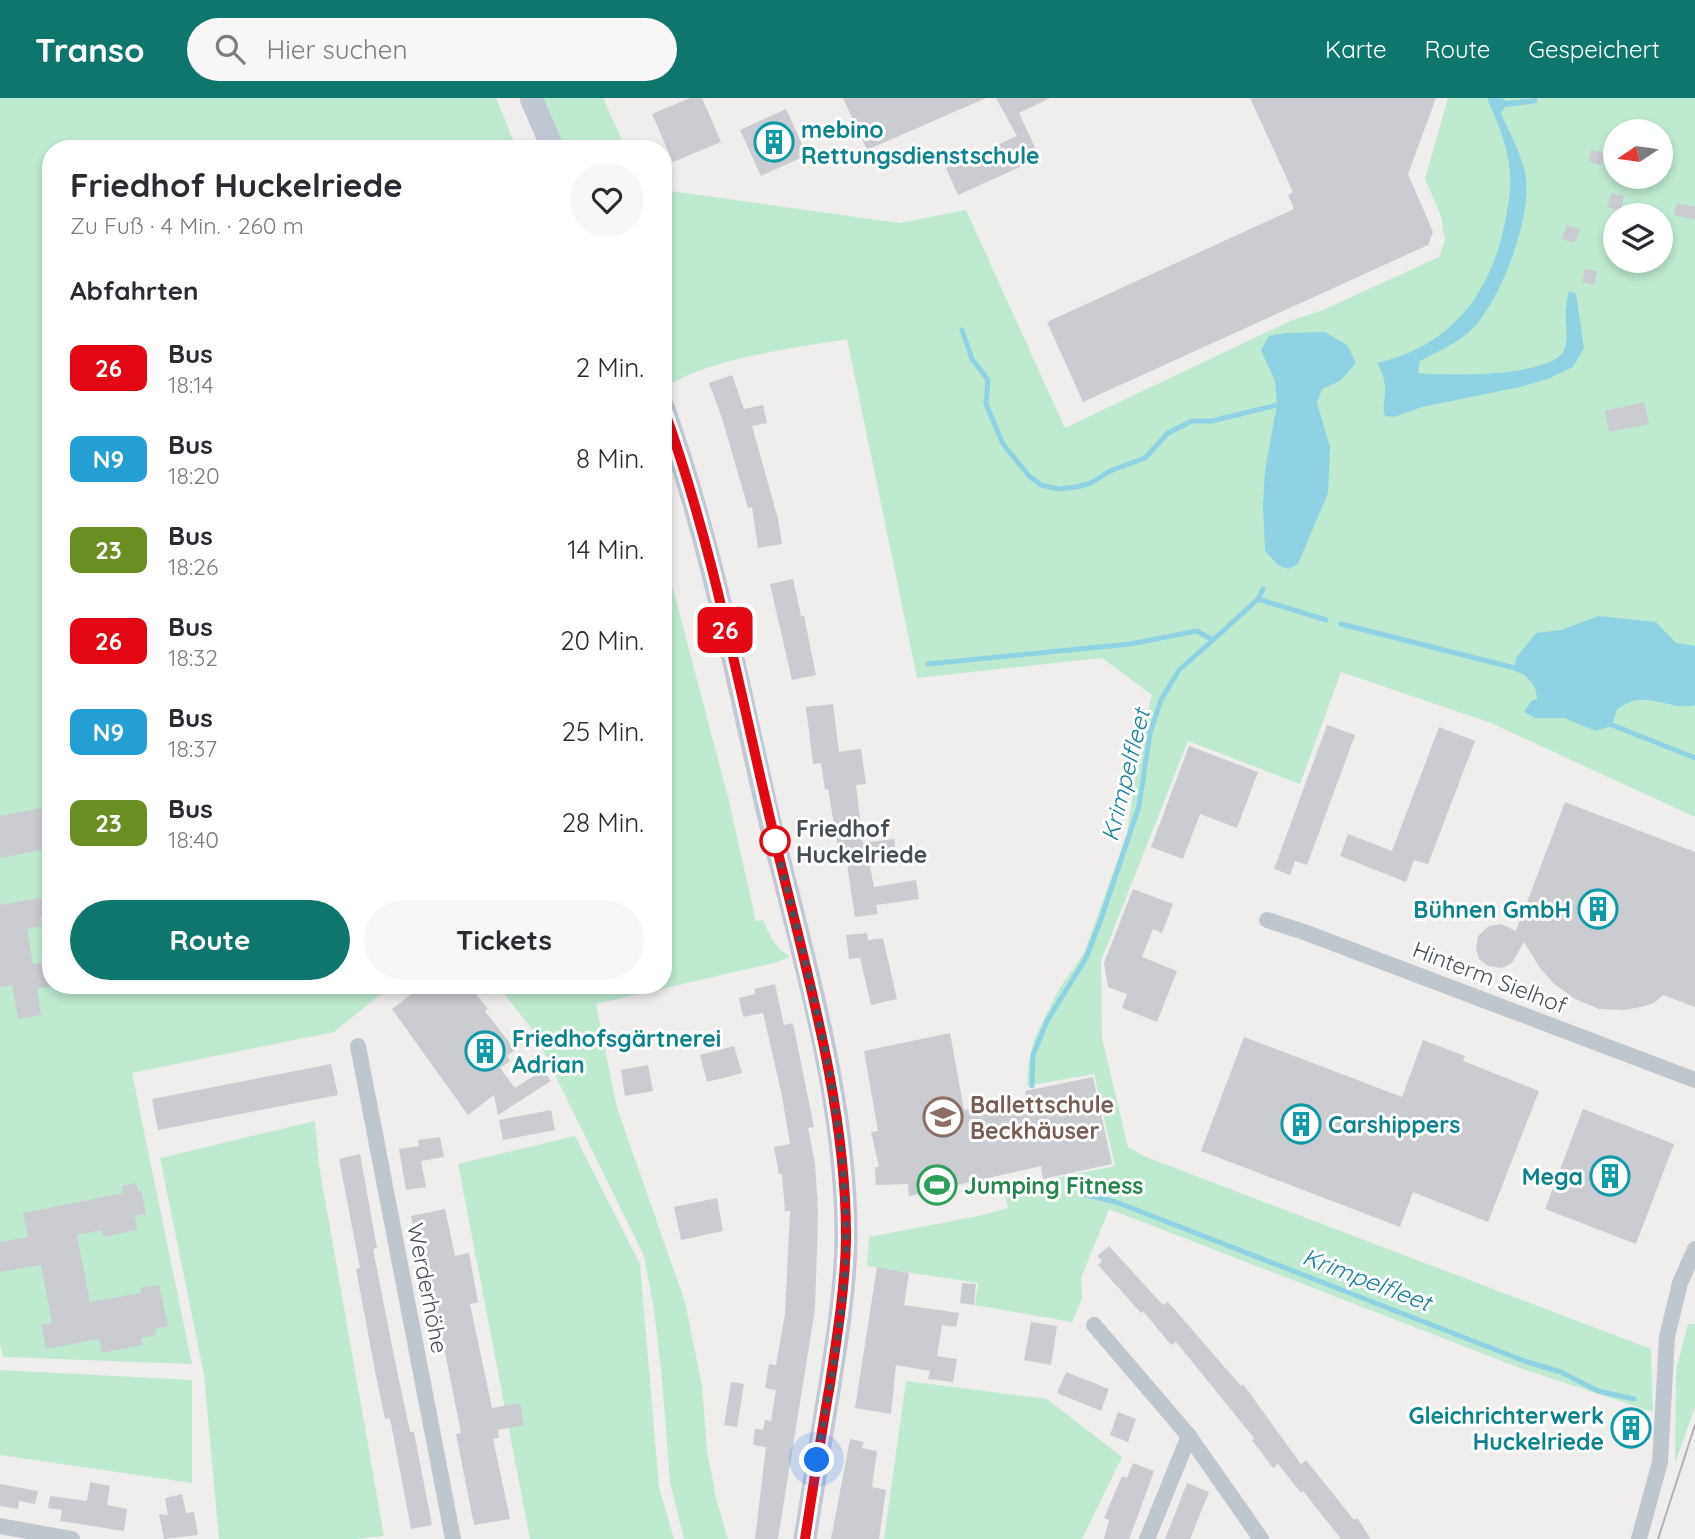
<!DOCTYPE html>
<html lang="de">
<meta charset="utf-8">
<style>
:root{--surface:#fff;--page:#f7f7f7;--text:#2b2b33;--muted:#7c7c81;--accent:#0f766e}
body{margin:0;font-family:Quicksand,sans-serif;background:var(--page);color:var(--text);height:100vh;display:flex;flex-direction:column;font-size:26px;white-space:nowrap}
*{box-sizing:border-box;margin:0}
p{font-size:23px;color:var(--muted)}
.icon{flex:none;width:38px;height:38px;fill:none;stroke:currentColor;stroke-width:2;stroke-linecap:round;stroke-linejoin:round}
.map{position:relative;flex:1;overflow:hidden}
.side{position:absolute;left:42px;top:42px;width:630px;height:854px;display:flex;flex-direction:column;background:var(--surface);border-radius:28px;box-shadow:0 4px 10px #0003}
.side>*{flex:none}
.badge{padding:0 14px;border-radius:10px;font-size:24px;line-height:46px}
.needle{width:46px;rotate:257deg}
.tools{position:absolute;left:1603px;top:21px;display:grid;gap:14px}
.tools a{display:grid;place-items:center;width:70px;height:70px;border-radius:50%;background:var(--surface);box-shadow:0 4px 10px #0003;font-size:35px}
.you{position:absolute;width:35px;height:35px;margin:-18px;border:5px solid #fff;border-radius:50%;background:#1a73e8;box-shadow:0 0 0 10px #1a73e833}
.map>.badge{position:absolute;translate:-50% -50%;box-shadow:0 0 0 4px #fff}
h2{padding:0 28px;font-size:26px;line-height:63px}
.round{display:grid;place-items:center;flex:none;width:74px;height:74px;border-radius:37px;background:var(--page)}
.overview{display:flex;align-items:center;justify-content:space-between;height:119px;padding:0 28px}
h1{font-size:33px;font-weight:700;line-height:52px}
.button{display:flex;gap:14px;margin-top:auto;padding:14px 28px}
.button a{flex:1;height:80px;border-radius:42px;background:var(--accent);color:#fff;font-size:28px;font-weight:700;line-height:80px;text-align:center}
.button a+a{background:var(--page);color:var(--text)}
ul{padding:0;list-style:none}
li{display:flex;align-items:center;gap:21px;height:91px;padding:0 28px}
li div{flex:1}
li b{display:block;font-size:26px}
li em{font-style:normal}
li .badge{min-width:77px;font-weight:700;text-align:center}
header{display:flex;align-items:center;gap:42px;box-sizing:border-box;height:98px;padding:0 35px;background:var(--accent);color:#fff}
header strong{font-size:33px}
nav{display:flex;gap:38px;margin-inline-start:auto;font-size:24px}
.search{width:490px;height:63px;background:var(--page);display:flex;align-items:center;gap:18px;box-sizing:border-box;padding:0 24px;border-radius:38px;color:var(--muted);font-size:26px}
.map>svg:first-child{display:block}
</style>
<header>
<strong>Transo</strong>
<div class="search"><svg class="icon" aria-label="search" viewBox="0 0 24 24"><circle cx="10" cy="10" r="6"/><path d="M15 15l6 6"/></svg>Hier suchen</div>
<nav><a>Karte</a><a>Route</a><a>Gespeichert</a></nav>
</header>
<div class="map">
<svg width="1695" height="1441" viewBox="0 0 1695 1441">
<rect width="100%" height="100%" fill="#f0eded"/>
<g fill="#beebd0" fill-rule="evenodd">
<path d="M0 0H496L517 51H51V887H392L334 934 132 975 192 1266 3 1259 0 1246Z"/>
<path d="M540 0H603L626 51H561Z"/>
<path d="M1448 0H1695V719L1491 625 1341 574 1300 686 1188 643 1101 863 1102 940 1128 1049 1146 1059 1651 1251 1653 1314 1520 1270 1109 1111 1081 1180 1082 1201 1072 1224 975 1207 978 1185 867 1168 869 1139 983 1117 1008 1110 1003 1090 1115 1068 1094 976 1027 988 1028 967 1035 939 1059 891 1084 855 1127 736 1143 629 1152 597 1102 560 917 580 847 241C790 251 713 259 663 290V92L899 125 966 112 1065 330 1290 223 1323 212 1439 159 1445 142 1441 118 1425 81ZM1615 33H1661V79H1615ZM1615 117H1661V163H1615Z"/>
<path d="M663 453 729 703 756 823 763 822C769 836 776 852 790 858L778 864 596 906 617 1010 685 1204 702 1288 707 1353 717 1404 728 1441H684L670 1384 662 1281 654 1212 644 1158 533 932 497 887H663Z"/>
<path d="M315 1023 319 1067 384 1438 356 1441H219L204 1277 160 1060Z"/>
<path d="M575 1038 640 1166 659 1389 674 1441H530L458 1066Z"/>
<path d="M1688 1226H1695V1309L1675 1365 1676 1272Z"/>
<path d="M0 1272 192 1282V1385L0 1357Z"/>
<path d="M906 1283 1047 1301 1122 1359 1082 1441H884Z"/>
</g>
<g fill="#8ed2e4">
<path d="M1487 0H1501L1507 3 1537 0V5L1505 9 1501 15C1509 35 1523 58 1526 80 1531 121 1502 199 1474 229 1459 245 1438 253 1420 263L1418 275C1445 278 1553 279 1564 252 1570 239 1564 223 1566 209 1566 204 1568 198 1569 193L1576 196 1584 250 1573 269 1550 280 1520 289 1422 309 1394 319 1385 318C1382 308 1385 304 1385 294 1386 284 1382 273 1377 265 1451 248 1491 196 1505 124 1509 105 1512 85 1509 66 1506 43 1496 21 1487 0Z"/>
<path d="M1325 234 1347 247 1356 265 1340 283 1322 291 1317 305 1330 349 1328 395 1298 466 1288 471 1279 468 1265 453 1263 407 1265 372 1277 307 1275 283 1261 252 1269 238 1286 235Z"/>
<path d="M1598 518 1656 524 1676 545 1695 548V607C1675 613 1653 597 1633 603 1628 604 1622 609 1617 611L1612 628 1596 633 1564 620H1535L1524 614 1531 603 1537 601C1537 586 1526 578 1515 570L1516 560 1536 535 1561 532Z"/>
</g>
<g fill="none" stroke-linecap="round" stroke-linejoin="round">
<g stroke="#8ed2e4" stroke-width="5">
<path d="M962 232 972 261 988 282 986 306 1003 346 1029 378 1041 387 1058 391 1076 389 1091 385 1110 373 1145 360 1168 335 1192 323H1212L1277 307 1281 304"/>
<path d="M1258 501 1326 522"/>
<path d="M1341 526 1515 570 1521 573"/>
<path d="M928 566 1130 546 1197 533 1213 542 1258 501 1263 491"/>
<path d="M1607 625 1695 660"/>
<path d="M1032 988 1033 957 1047 923 1086 860 1100 824 1139 708 1150 635 1161 602 1179 572 1213 542"/>
<path d="M1086 1097 1116 1104 1527 1264 1561 1274 1598 1293 1634 1301"/>
</g>
</g>
<g fill="#caccd2">
<path d="M690 0H702L721 44 673 64 652 16Z"/>
<path d="M843 0H986L867 52Z"/>
<path d="M996 0H1050L1019 15 1040 60 958 97 946 70 1017 38Z"/>
<path d="M1250 0H1436L1408 76 1433 134 1428 147 1083 304 1047 224 1294 111 1288 97 1293 94Z"/>
<path d="M786 11 807 57 761 78 740 32Z"/>
<path d="M1591 52 1604 55 1602 67 1589 64Z"/>
<path d="M1611 95 1624 98 1620 113 1607 109Z"/>
<path d="M1677 105 1695 109V122L1674 117Z"/>
<path d="M1567 127 1580 131 1575 145 1562 141Z"/>
<path d="M1585 171 1597 173 1594 187 1582 184Z"/>
<path d="M732 277 744 311 763 307 767 325 752 328 778 421 782 446 758 450 752 409 748 410 722 320 709 285Z"/>
<path d="M1644 304 1649 326 1609 334 1605 313Z"/>
<path d="M793 481 801 518H804L816 577 792 582 770 486Z"/>
<path d="M833 606 839 654 861 651 866 686 856 687 863 745 894 741 897 760 869 763 874 789 916 782 919 801 876 807 878 816 855 819 847 766 841 767 828 691 825 692 821 665 813 666 806 609Z"/>
<path d="M1327 627 1355 637 1307 767 1295 763 1290 777 1274 771Z"/>
<path d="M1439 629 1475 643 1428 766 1414 762 1406 784 1340 758 1348 736 1392 753Z"/>
<path d="M1189 648 1258 674 1237 730 1200 716 1183 761 1151 749Z"/>
<path d="M1565 704 1695 754V909L1663 897 1654 905 1645 908 1625 912 1599 911 1575 901 1554 886 1540 870 1524 844 1512 865 1502 870 1488 868 1479 861 1476 851 1478 838 1489 828 1501 826 1516 833Z"/>
<path d="M51 708V750L0 760V718Z"/>
<path d="M1133 791 1173 806 1162 835 1153 831 1142 859 1177 873 1157 924 1122 910 1127 896 1108 889 1104 865Z"/>
<path d="M51 798V818L40 819 42 828 27 831 33 866 51 863V888L37 891 41 917 18 921 12 887 0 889V807Z"/>
<path d="M867 835 868 842 883 840 897 901 871 907 860 860 849 861 846 837Z"/>
<path d="M775 886 784 927 793 925 814 1029 808 1030 815 1065 818 1113 817 1149 815 1211 778 1441H755L766 1349 753 1347 755 1331 763 1332 765 1322 771 1323 776 1292 765 1290 769 1266 776 1267 785 1216 787 1176 790 1113H785L782 1076H779L774 1049 790 1046 782 998 763 915 743 919 739 900 755 896 754 891Z"/>
<path d="M423 887H469L488 911 485 913 515 952 507 958 510 963 500 970 515 990 543 972 551 983 498 1017 494 997 468 1017 392 911Z"/>
<path d="M950 935 964 1012 977 1009 978 1016 1027 1005 1025 993 1093 979 1112 1066 1043 1081 1041 1068 909 1098 908 1086 876 1087 875 1069H879L871 1034 878 1033 864 953Z"/>
<path d="M1244 939 1402 999 1423 942 1465 958 1463 963 1539 993 1488 1124 1413 1094 1400 1129 1201 1053Z"/>
<path d="M734 948 742 975 707 984 700 957Z"/>
<path d="M331 966 338 997 158 1032 152 1001Z"/>
<path d="M648 967 653 993 625 998 621 972Z"/>
<path d="M1583 1011 1674 1046 1636 1146 1545 1111Z"/>
<path d="M551 1012 555 1032 503 1042 499 1022Z"/>
<path d="M440 1039 444 1059 421 1063 426 1089 406 1092 399 1051 419 1048 418 1042Z"/>
<path d="M360 1056 377 1150 373 1151 395 1263 410 1334H414L432 1427 411 1431 390 1320 385 1321 377 1283 356 1171 360 1170 339 1061Z"/>
<path d="M136 1085 138 1093 141 1092 146 1116 135 1118 137 1132 103 1139 102 1132 77 1137 90 1204 141 1195 140 1190 159 1187 168 1228 155 1231 156 1237 141 1240 143 1247 102 1255 99 1241 46 1251 41 1227 52 1225 41 1167 0 1174V1144L28 1139 23 1115 123 1095 122 1088Z"/>
<path d="M717 1100 723 1133 681 1142 674 1109Z"/>
<path d="M445 1111 455 1158 469 1155 478 1204 470 1206 492 1310 520 1305 524 1327 498 1332 499 1340 493 1341 510 1421 474 1427 456 1336 461 1335 425 1153 419 1154 411 1118Z"/>
<path d="M1109 1148 1163 1207 1168 1204 1241 1288 1243 1286 1301 1366 1306 1362 1354 1422 1357 1420 1371 1441H1341L1303 1393 1301 1395 1278 1366 1273 1370 1252 1342 1254 1340 1176 1244 1171 1247 1143 1213 1141 1215 1098 1167 1102 1163 1097 1158Z"/>
<path d="M877 1169 909 1175 904 1207 959 1215 956 1229 942 1227 937 1258 957 1261 953 1284 928 1281 930 1273 896 1267 891 1316 855 1310Z"/>
<path d="M962 1185 976 1186 974 1207 960 1205Z"/>
<path d="M1031 1224 1057 1228 1051 1267 1024 1262Z"/>
<path d="M1066 1274 1109 1291 1101 1313 1057 1295Z"/>
<path d="M731 1284 744 1286 737 1329 724 1327Z"/>
<path d="M1118 1314 1136 1321 1128 1344 1110 1337Z"/>
<path d="M1622 1314 1648 1322 1641 1347 1615 1339Z"/>
<path d="M850 1341 864 1344 862 1350 877 1353 872 1389 886 1392 879 1441H831Z"/>
<path d="M1133 1365 1154 1373 1137 1420 1129 1441H1104L1109 1422 1104 1420 1122 1378 1127 1380Z"/>
<path d="M90 1384 110 1388 107 1407 127 1411 124 1433 60 1423 62 1412 48 1410 50 1398 87 1403Z"/>
<path d="M1187 1385 1209 1394 1190 1441H1165Z"/>
<path d="M0 1386 38 1393 35 1406 19 1403 18 1411 0 1408Z"/>
<path d="M182 1396 186 1415 194 1414 198 1437 164 1441 159 1416 168 1417 165 1400Z"/>
</g>
<g fill="none" stroke-linecap="round" stroke-linejoin="round">
<g stroke="#bfc7ce" stroke-width="16">
<path d="M1267 822 1304 834 1695 982"/>
<path d="M358 948 453 1441"/>
<path d="M1094 1227 1189 1338 1261 1441"/>
<path d="M0 1428 72 1441"/>
<path d="M1147 1441 1189 1338"/>
<path d="M1639 1441 1660 1364 1667 1239 1680 1185 1695 1151"/>
</g>
<g stroke="#bfc8d3" stroke-width="23">
<path d="M531 0 553 51"/>
<path d="M663 309C711 442 737 583 769 720 802 856 847 1001 846 1142 845 1193 837 1242 829 1292 821 1342 813 1391 805 1441"/>
</g>
<path stroke="#b0b2b7" stroke-width="2" d="M1658 1441 1695 1327"/>
</g>
<g fill="none" stroke-linecap="round" stroke-linejoin="round">
<g stroke="#fff" stroke-width="16">
<path id="line" d="M663 309C712 444 738 586 771 725 802 860 847 1003 846 1142 845 1191 837 1238 830 1286 821 1338 813 1389 805 1441"/>
</g>
<use href="#line" stroke="#e30613" stroke-width="10"/>
<path stroke="#475059" stroke-width="7" stroke-dasharray="0 12.6" d="M775 743C807 873 846 1006 846 1140 846 1215 829 1289 817 1362"/>
</g>
<defs>
<g id="building-ring" transform="scale(2.0125)"><circle r="9.5" fill="#fff" stroke="#0f9aa8" stroke-width="1.5"/><path d="M-4-6H4V6H1V3H-1V6H-4ZM-2.5-4.3h1.7v1.8h-1.7ZM.8-4.3h1.7v1.8H.8ZM-2.5-1h1.7V.8h-1.7ZM.8-1h1.7V.8H.8Z" fill="#0f9aa8"/></g>
<g id="school-ring" transform="scale(2.0125)"><circle r="9.5" fill="#fff" stroke="#8d6e63" stroke-width="1.5"/><path d="M0-5L7-2L0 1L-7-2ZM-4 1L0 2.5L4 1V4Q0 6-4 4Z" fill="#8d6e63"/></g>
<g id="stadium-ring" transform="scale(2.0125)"><circle r="9.5" fill="#fff" stroke="#2e9e5b" stroke-width="1.5"/><path d="M0-5a6.5 5 0 1 0 0 10a6.5 5 0 1 0 0-10ZM-3.5-1.8h7v3.6h-7Z" fill="#2e9e5b"/></g>
</defs>
<g fill-rule="evenodd">
<use href="#building-ring" x="774" y="44"/>
<use href="#building-ring" x="1598" y="811"/>
<use href="#building-ring" x="485" y="953"/>
<use href="#school-ring" x="943" y="1019"/>
<use href="#building-ring" x="1301" y="1026"/>
<use href="#building-ring" x="1610" y="1078"/>
<use href="#stadium-ring" x="937" y="1087"/>
<use href="#building-ring" x="1631" y="1330"/>
</g>
<circle fill="#fff" stroke="#e30613" stroke-width="3.5" cx="775" cy="743" r="14"/>
<g text-anchor="middle" dominant-baseline="central" stroke-width="6" stroke-linejoin="round" paint-order="stroke">
<g font-size="23" font-weight="bold" fill="#0d838f" stroke="#fff" text-anchor="start">
<text x="801" y="31">mebino<tspan x="801" dy="26">Rettungsdienstschule</tspan></text>
<text x="1571" y="811" text-anchor="end">Bühnen GmbH</text>
<text x="512" y="940">Friedhofsgärtnerei<tspan x="512" dy="26">Adrian</tspan></text>
<text x="1328" y="1026">Carshippers</text>
<text x="1583" y="1078" text-anchor="end">Mega</text>
<text x="1604" y="1317" text-anchor="end">Gleichrichterwerk<tspan x="1604" dy="26">Huckelriede</tspan></text>
</g>
<g font-size="23" font-weight="bold" fill="#475059" stroke="#fff" text-anchor="start">
<text x="796" y="730">Friedhof<tspan x="796" dy="26">Huckelriede</tspan></text>
</g>
<g font-size="23" fill="#475059" stroke="#fff">
<text transform="translate(1490 879) rotate(21)">Hinterm Sielhof</text>
<text transform="translate(428 1190) rotate(79)">Werderhöhe</text>
</g>
<g font-size="23" font-weight="bold" fill="#785e54" stroke="#fff" text-anchor="start">
<text x="970" y="1006">Ballettschule<tspan x="970" dy="26">Beckhäuser</tspan></text>
</g>
<g font-size="23" font-weight="bold" fill="#27864d" stroke="#fff" text-anchor="start">
<text x="964" y="1087">Jumping Fitness</text>
</g>
<g font-size="24" font-style="italic" fill="#177f9c" stroke="#fff">
<text transform="translate(1125 677) rotate(-76)">Krimpelfleet</text>
<text transform="translate(1367 1181) rotate(21)">Krimpelfleet</text>
</g>
</g>
</svg>
<div class="tools">
<a><svg class="needle" viewBox="-14 -14 28 28"><path d="M0-13l5 13h-10z" fill="#e53935"/><path d="M0 13l5-13h-10z" fill="#7c7c81"/></svg></a>
<a><svg class="icon" aria-label="layers" viewBox="0 0 24 24"><path d="M12 4l9 5-9 5-9-5zM3 14l9 5 9-5"/></svg></a>
</div>
<div class="you" style="left:817px;top:1362px"></div>
<b class="badge" style="left:725px;top:532px;background:#e30613;color:#fff">26</b>
<section class="side">
<div class="overview"><div><h1>Friedhof Huckelriede</h1><p>Zu Fuß · 4 Min. · 260 m</p></div><a class="round"><svg class="icon" aria-label="heart" viewBox="0 0 24 24"><path d="M12 20l-8-8c-3-5 5-10 8-4 3-6 11-1 8 4z"/></svg></a></div>
<h2>Abfahrten</h2>
<ul>
<li><span class="badge" style="background:#e30613;color:#fff">26</span><div><b>Bus</b><p>18:14</p></div><em>2 Min.</em></li>
<li><span class="badge" style="background:#249fd3;color:#fff">N9</span><div><b>Bus</b><p>18:20</p></div><em>8 Min.</em></li>
<li><span class="badge" style="background:#6b8e23;color:#fff">23</span><div><b>Bus</b><p>18:26</p></div><em>14 Min.</em></li>
<li><span class="badge" style="background:#e30613;color:#fff">26</span><div><b>Bus</b><p>18:32</p></div><em>20 Min.</em></li>
<li><span class="badge" style="background:#249fd3;color:#fff">N9</span><div><b>Bus</b><p>18:37</p></div><em>25 Min.</em></li>
<li><span class="badge" style="background:#6b8e23;color:#fff">23</span><div><b>Bus</b><p>18:40</p></div><em>28 Min.</em></li>
</ul>
<div class="button"><a>Route</a><a>Tickets</a></div>
</section>
</div>
